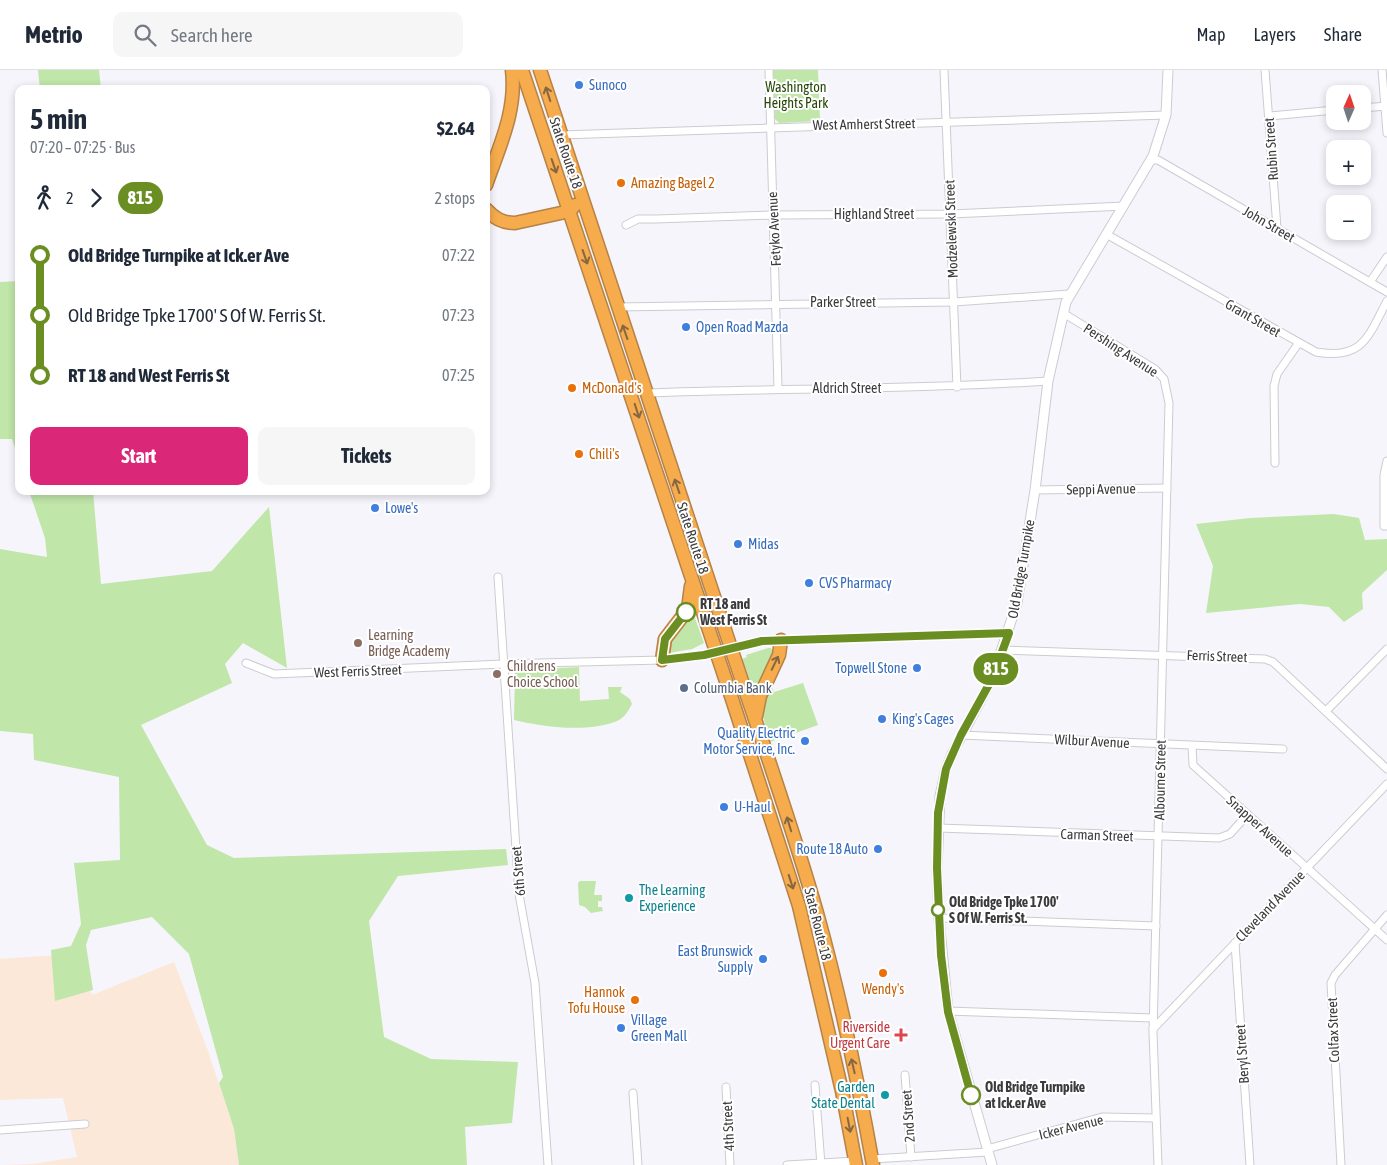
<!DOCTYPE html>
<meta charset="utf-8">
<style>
:root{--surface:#fff;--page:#f6f6f7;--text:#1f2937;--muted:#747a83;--line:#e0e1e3;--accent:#db2777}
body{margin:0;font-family:"Asap Condensed",sans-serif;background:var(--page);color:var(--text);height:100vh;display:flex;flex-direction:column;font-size:19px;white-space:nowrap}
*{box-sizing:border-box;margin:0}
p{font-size:16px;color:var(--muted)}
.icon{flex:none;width:28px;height:28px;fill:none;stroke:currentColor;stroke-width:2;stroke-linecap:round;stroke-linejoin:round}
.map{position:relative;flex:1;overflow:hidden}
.details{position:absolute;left:15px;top:15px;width:475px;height:410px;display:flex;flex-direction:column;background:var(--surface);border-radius:10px;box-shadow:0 2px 8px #0003}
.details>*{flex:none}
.badge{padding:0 10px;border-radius:16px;font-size:18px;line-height:32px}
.needle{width:32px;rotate:3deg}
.controls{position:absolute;left:1326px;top:15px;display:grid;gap:10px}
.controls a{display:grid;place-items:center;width:45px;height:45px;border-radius:10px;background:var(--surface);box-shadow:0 2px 8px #0003;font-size:25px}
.map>.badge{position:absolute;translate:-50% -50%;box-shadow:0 0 0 2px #fff}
.legs{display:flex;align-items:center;gap:8px;height:55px;padding:0 15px;font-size:16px}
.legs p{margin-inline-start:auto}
.head{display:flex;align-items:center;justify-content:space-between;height:85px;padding:0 15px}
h1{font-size:28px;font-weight:700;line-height:38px}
.cta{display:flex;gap:10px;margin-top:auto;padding:10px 15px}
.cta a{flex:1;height:58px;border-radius:10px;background:var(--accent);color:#fff;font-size:20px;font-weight:700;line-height:58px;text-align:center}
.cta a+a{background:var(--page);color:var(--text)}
ul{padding:0 15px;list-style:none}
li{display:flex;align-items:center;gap:18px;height:60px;font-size:19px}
li i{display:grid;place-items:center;width:8px;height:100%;margin:0 6px;background:currentColor}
li i::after{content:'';width:12px;height:12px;margin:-6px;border:4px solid;border-radius:50%;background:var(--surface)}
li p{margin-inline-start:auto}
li:first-child i{background:linear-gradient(#0000 50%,currentColor 0)}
li:last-child i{background:linear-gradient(currentColor 50%,#0000 0)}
header{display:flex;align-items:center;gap:30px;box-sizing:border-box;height:70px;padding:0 25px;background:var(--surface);border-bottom:1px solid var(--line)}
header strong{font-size:24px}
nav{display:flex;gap:28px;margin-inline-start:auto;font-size:18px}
.search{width:350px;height:45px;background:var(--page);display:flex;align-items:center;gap:12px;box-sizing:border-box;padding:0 18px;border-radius:10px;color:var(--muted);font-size:19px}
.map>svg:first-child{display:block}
</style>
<header>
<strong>Metrio</strong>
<div class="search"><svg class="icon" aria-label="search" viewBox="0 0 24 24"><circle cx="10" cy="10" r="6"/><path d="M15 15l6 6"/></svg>Search here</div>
<nav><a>Map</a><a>Layers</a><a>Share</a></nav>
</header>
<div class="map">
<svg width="1387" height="1095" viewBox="0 0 1387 1095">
<rect width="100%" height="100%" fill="#f7f5fc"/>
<path fill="#fce8d9" d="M71 884 92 925 174 892 208 981 234 1059 239 1095H0L33 1094 77 1087 63 1028 0 1030V889Z"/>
<g fill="#c0e6a9">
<path d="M38 0H99L101 19H40Z"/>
<path d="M773 0H818L820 51 779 53 775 49Z"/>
<path d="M19 211V390L12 369H0V212Z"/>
<path d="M29 421H93L101 514 212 501 269 437 287 598 243 573 225 594 232 613 141 655 207 775 234 788 506 779 508 795 398 806 369 851 384 967 431 989 518 992 512 1053 465 1057 467 1095H239L234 1059 219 1013 223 1007 189 884 152 847 91 860 86 875 93 920 55 931 51 880 71 876 81 854 74 793 120 790 119 707 34 690 33 664 0 661V479L47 487 45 468Z"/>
<path d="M1334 444 1359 448 1365 470 1387 469V500L1362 523 1363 539 1344 552 1329 537 1300 534 1206 543 1213 496 1196 454 1250 448Z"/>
<path d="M692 540 704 573 692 579 669 583 667 571Z"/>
<path d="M768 578H771L773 583 754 622 742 589 747 587 746 585Z"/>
<path d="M579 597 580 631 609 629 608 617H622L620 622 630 629 632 634C629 640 624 648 617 651 587 663 544 657 514 650L515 600Z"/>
<path d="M803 613 818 655 770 672 761 639 771 615 774 622Z"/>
<path d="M580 811H596L594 825H602V831H598V837H602L603 841 591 843 585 837 579 835 578 813Z"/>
</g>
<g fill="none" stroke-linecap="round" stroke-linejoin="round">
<g stroke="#cdcbd2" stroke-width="9">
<g id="street">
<path d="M769 0 778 318"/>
<path d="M944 0 957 317"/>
<path d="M1265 0 1277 158"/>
<path d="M1382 0 1387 63"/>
<path d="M1362 38 1387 36"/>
<path d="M1269 46 1335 40"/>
<path d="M561 65 1166 45"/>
<path d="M1151 90H1158L1387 222"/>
<path d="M626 155 638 149H656L773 145 951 144 1124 136"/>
<path d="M1106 164 1316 282C1363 290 1368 267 1387 231"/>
<path d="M1370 212 1387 187"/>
<path d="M617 237 954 232 1069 224"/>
<path d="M1063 243 1155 299 1164 309 1169 333 1153 963 1158 1095"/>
<path d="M646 323C780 318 914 320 1048 311"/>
<path d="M1387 391 1384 405V456H1387"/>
<path d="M1275 393 1274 316 1277 304 1298 274"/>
<path d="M1035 420 1167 418"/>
<path d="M498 507 519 824 535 913 548 1095"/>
<path d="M1003 580 1265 589 1273 592 1387 699"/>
<path d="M246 593 274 604 503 594 662 590 704 585 762 571 1009 563"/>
<path d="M1326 641 1387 579"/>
<path d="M961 665 1283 679"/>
<path d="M1192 676 1193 695 1387 870"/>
<path d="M938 758 1219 768 1230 764 1247 745"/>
<path d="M939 848 1156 856"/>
<path d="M1235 873 1250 1095"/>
<path d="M948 941 1153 948"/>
<path d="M1153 959 1387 714"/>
<path d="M905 1005 911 1087"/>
<path d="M815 1015 821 1095"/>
<path d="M726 1017 730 1095"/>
<path d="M633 1023 638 1095"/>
<path d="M0 1060 85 1054"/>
<path d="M987 1079 1102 1047 1156 1048"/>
<path d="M872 1089 988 1082"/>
<path d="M787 1095 855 1091"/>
<path d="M1341 1095 1331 913 1335 905 1387 845"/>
</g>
</g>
<g stroke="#cdcbd2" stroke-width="11">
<path id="secondary" d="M992 1095 948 941 939 848 937 798 940 726 946 699 952 684 992 609 1017 533 1035 420 1048 311 1066 232 1153 86 1166 45 1168 0"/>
</g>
<g stroke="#b58347" stroke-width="15">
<g id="highway">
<path d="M522 0 732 629 799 836 842 1021 856 1095"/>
<path d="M540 0 728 569C758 660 791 751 817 843 840 926 858 1011 873 1095"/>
<path d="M486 115C499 77 517 41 512 0"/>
<path d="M486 139C494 148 502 153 515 153L570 141 575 135"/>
<path d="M662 590 665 569 688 539 691 516"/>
<path d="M756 646 760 626 779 585 781 570"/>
</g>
</g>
<use href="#street" stroke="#fff" stroke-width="7"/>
<use href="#secondary" stroke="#fff" stroke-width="9"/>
<use href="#highway" stroke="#f6ab4c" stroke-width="12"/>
</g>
<defs><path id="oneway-shaft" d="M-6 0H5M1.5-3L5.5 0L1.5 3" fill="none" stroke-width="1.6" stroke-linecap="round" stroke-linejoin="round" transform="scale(1.25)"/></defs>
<g stroke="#866743">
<use href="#oneway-shaft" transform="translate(548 24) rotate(-108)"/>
<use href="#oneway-shaft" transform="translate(554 96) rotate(71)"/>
<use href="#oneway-shaft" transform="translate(585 187) rotate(71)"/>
<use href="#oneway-shaft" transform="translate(625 262) rotate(-109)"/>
<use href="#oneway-shaft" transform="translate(637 341) rotate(72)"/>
<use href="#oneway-shaft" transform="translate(677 416) rotate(-109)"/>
<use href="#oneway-shaft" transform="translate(775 593) rotate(-64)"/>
<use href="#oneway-shaft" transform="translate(789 754) rotate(-107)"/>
<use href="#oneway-shaft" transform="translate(791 812) rotate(72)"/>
<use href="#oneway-shaft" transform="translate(853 996) rotate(-103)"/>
<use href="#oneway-shaft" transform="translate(849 1055) rotate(79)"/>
</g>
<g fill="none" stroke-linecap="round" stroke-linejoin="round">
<g stroke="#fff" stroke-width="11">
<path id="line-1" d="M686 542 665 569 662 590 704 585 762 571 1009 563 992 609 961 665 946 699 938 743 937 798 941 885 948 942 971 1025"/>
</g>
<use href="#line-1" stroke="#6b8e23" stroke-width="8"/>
</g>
<g fill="#3f7fe0" stroke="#fff" stroke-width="2">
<circle cx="579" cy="15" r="5"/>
<circle cx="686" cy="257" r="5"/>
<circle cx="375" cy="438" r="5"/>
<circle cx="738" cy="474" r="5"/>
<circle cx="809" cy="513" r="5"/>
<circle cx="917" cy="598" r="5"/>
<circle cx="882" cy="649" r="5"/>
<circle cx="805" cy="671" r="5"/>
<circle cx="724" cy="737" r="5"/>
<circle cx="878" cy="779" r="5"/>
<circle cx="763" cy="889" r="5"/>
<circle cx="621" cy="958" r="5"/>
</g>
<g fill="#e8710a" stroke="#fff" stroke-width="2">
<circle cx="621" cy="113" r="5"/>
<circle cx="572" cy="318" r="5"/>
<circle cx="579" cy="384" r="5"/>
<circle cx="883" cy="903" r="5"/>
<circle cx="635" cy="930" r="5"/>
</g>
<g fill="#fff" stroke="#6b8e23" stroke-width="2.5">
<circle cx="686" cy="542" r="9"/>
<circle cx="938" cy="840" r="6"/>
<circle cx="971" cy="1025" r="9"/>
</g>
<g fill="#8d6e63" stroke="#fff" stroke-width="2">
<circle cx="358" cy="573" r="5"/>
<circle cx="497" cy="604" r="5"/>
</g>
<circle fill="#5c6f8a" stroke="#fff" stroke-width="2" cx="684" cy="618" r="5"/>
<g fill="#0f9aa8" stroke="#fff" stroke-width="2">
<circle cx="629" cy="828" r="5"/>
<circle cx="885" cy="1025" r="5"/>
</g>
<path fill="#e0444e" stroke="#fff" stroke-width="2" d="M898.5 957.5h5v5h5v5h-5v5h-5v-5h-5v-5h5z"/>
<g text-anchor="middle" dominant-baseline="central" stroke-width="4" stroke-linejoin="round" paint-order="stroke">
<g font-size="14" fill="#366cbe" stroke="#fff" text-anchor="start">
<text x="589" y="15">Sunoco</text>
<text x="696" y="257">Open Road Mazda</text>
<text x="385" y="438">Lowe's</text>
<text x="748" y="474">Midas</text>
<text x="819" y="513">CVS Pharmacy</text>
<text x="907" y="598" text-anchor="end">Topwell Stone</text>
<text x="892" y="649">King's Cages</text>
<text x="795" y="663" text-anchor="end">Quality Electric<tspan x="795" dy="16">Motor Service, Inc.</tspan></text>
<text x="734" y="737">U-Haul</text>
<text x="868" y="779" text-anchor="end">Route 18 Auto</text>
<text x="753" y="881" text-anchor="end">East Brunswick<tspan x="753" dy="16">Supply</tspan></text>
<text x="631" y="950">Village<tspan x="631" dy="16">Green Mall</tspan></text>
</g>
<g font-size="14" fill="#264706" stroke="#fff">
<text x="796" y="17">Washington<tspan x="796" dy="16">Heights Park</tspan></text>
</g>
<g font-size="14" fill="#3b3a3d" stroke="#fff">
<text transform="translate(864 54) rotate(-1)">West Amherst Street</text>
<text transform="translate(1271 79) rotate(-94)">Rubin Street</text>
<text transform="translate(566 83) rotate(71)">State Route 18</text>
<text x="874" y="144">Highland Street</text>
<text transform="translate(1269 154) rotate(30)">John Street</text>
<text transform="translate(774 159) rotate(-93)">Fetyko Avenue</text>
<text transform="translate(951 159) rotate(-92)">Modzelewski Street</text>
<text x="843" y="232">Parker Street</text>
<text transform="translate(1253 248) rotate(30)">Grant Street</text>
<text transform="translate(1121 280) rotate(33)">Pershing Avenue</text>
<text x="847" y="318">Aldrich Street</text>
<text transform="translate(1101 419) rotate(-1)">Seppi Avenue</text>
<text transform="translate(693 468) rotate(72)">State Route 18</text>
<text transform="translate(1021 499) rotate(-80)">Old Bridge Turnpike</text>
<text transform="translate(1217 586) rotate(2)">Ferris Street</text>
<text transform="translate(358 601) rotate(-2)">West Ferris Street</text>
<text transform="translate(1092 671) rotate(3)">Wilbur Avenue</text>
<text transform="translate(1160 710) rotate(-89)">Albourne Street</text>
<text transform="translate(1260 756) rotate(42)">Snapper Avenue</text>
<text transform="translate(1097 765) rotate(2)">Carman Street</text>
<text transform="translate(518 801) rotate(-95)">6th Street</text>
<text transform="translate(1270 836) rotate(-46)">Cleveland Avenue</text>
<text transform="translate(818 854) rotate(76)">State Route 18</text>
<text transform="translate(1333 960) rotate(-92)">Colfax Street</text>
<text transform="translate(1242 984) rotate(-94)">Beryl Street</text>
<text transform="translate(908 1046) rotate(-94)">2nd Street</text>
<text transform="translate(728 1056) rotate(-93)">4th Street</text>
<text transform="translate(1071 1057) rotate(-14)">Icker Avenue</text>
</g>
<g font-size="14" fill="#c56008" stroke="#fff" text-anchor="start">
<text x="631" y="113">Amazing Bagel 2</text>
<text x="582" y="318">McDonald's</text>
<text x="589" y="384">Chili's</text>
<text x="883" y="919" text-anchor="middle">Wendy's</text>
<text x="625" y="922" text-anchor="end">Hannok<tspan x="625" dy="16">Tofu House</tspan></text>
</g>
<g font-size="14" font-weight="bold" fill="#3b3a3d" stroke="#fff" text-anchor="start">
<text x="700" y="534">RT 18 and<tspan x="700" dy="16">West Ferris St</tspan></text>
<text x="949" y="832">Old Bridge Tpke 1700'<tspan x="949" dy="16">S Of W. Ferris St.</tspan></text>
<text x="985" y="1017">Old Bridge Turnpike<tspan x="985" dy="16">at Ick.er Ave</tspan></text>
</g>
<g font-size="14" fill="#785e54" stroke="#fff" text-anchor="start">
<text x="368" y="565">Learning<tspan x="368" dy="16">Bridge Academy</tspan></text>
<text x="507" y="596">Childrens<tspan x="507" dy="16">Choice School</tspan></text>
</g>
<g font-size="14" fill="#4e5e75" stroke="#fff" text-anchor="start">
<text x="694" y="618">Columbia Bank</text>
</g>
<g font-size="14" fill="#0d838f" stroke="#fff" text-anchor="start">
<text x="639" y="820">The Learning<tspan x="639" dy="16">Experience</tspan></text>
<text x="875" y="1017" text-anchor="end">Garden<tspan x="875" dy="16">State Dental</tspan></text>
</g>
<g font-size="14" fill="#be3a42" stroke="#fff" text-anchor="end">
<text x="890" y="957">Riverside<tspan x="890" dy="16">Urgent Care</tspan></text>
</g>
</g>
</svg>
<div class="controls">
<a><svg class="needle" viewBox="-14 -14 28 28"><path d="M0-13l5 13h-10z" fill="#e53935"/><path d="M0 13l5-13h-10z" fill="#747a83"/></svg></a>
<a>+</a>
<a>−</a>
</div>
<b class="badge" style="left:996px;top:599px;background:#6b8e23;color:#fff">815</b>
<section class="details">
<div class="head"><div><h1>5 min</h1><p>07:20 – 07:25 · Bus</p></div><b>$2.64</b></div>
<div class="legs"><svg class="icon" aria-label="walk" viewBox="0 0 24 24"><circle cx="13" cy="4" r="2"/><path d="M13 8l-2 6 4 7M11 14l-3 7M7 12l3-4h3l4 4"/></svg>2<svg class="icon" aria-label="forward" viewBox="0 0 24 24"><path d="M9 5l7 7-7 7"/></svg><b class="badge" style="background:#6b8e23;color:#fff">815</b><p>2 stops</p></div>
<ul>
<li><i style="color:#6b8e23"></i><b>Old Bridge Turnpike at Ick.er Ave</b><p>07:22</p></li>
<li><i style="color:#6b8e23"></i><span>Old Bridge Tpke 1700' S Of W. Ferris St.</span><p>07:23</p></li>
<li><i style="color:#6b8e23"></i><b>RT 18 and West Ferris St</b><p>07:25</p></li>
</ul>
<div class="cta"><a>Start</a><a>Tickets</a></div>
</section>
</div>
